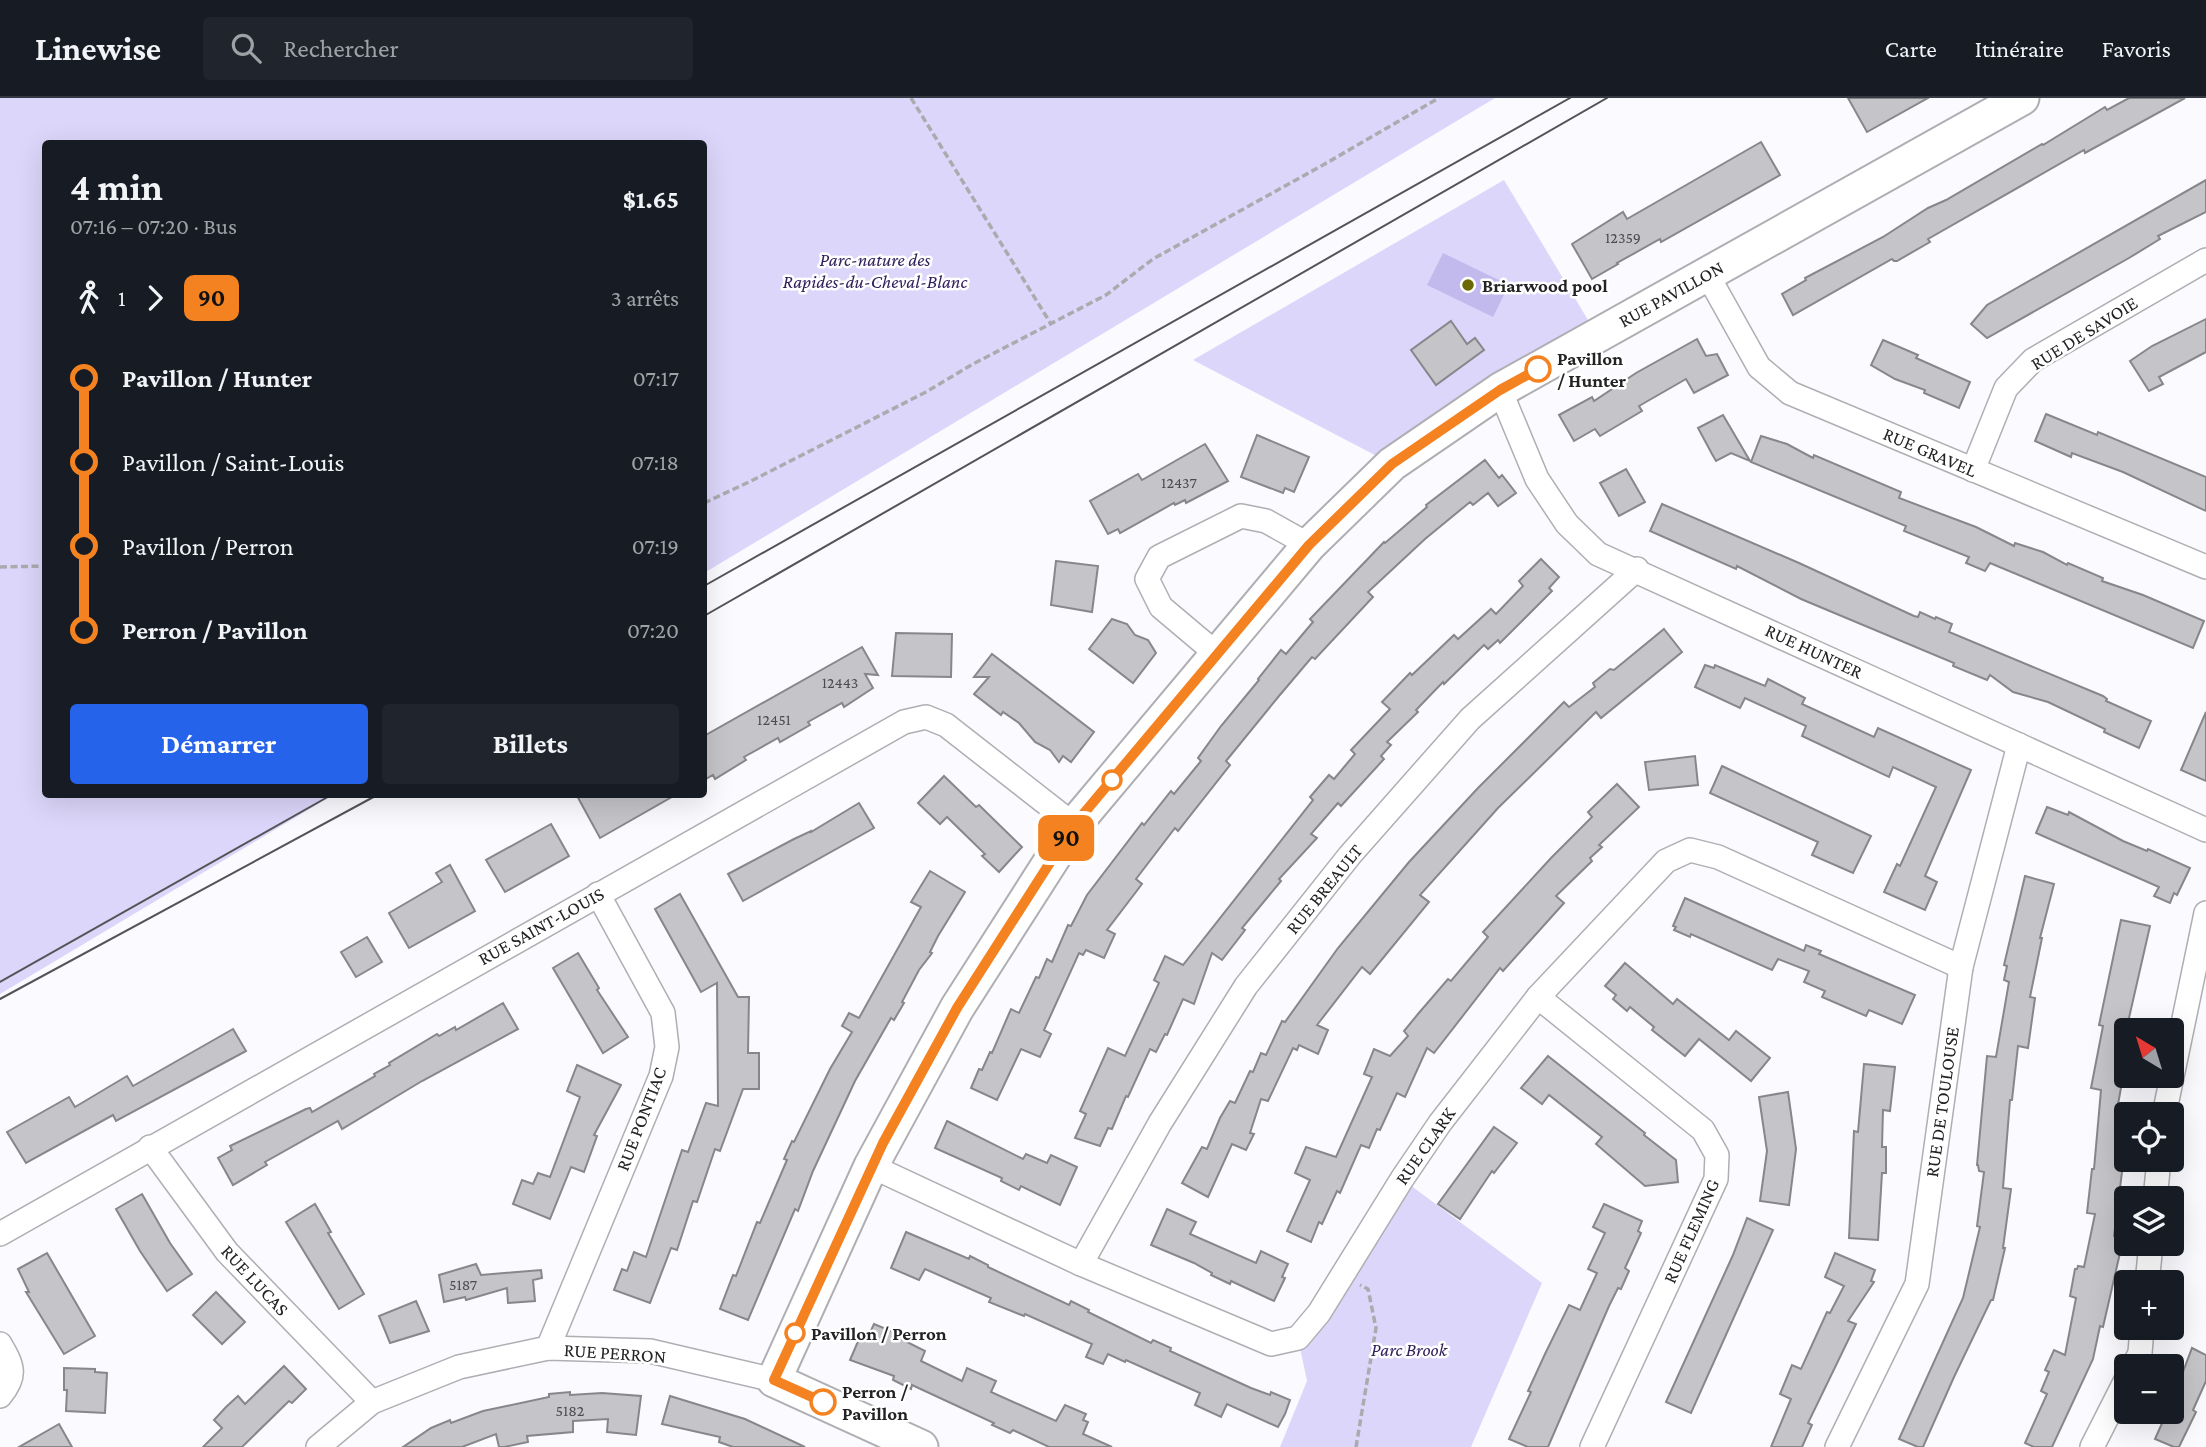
<!DOCTYPE html>
<html lang="fr">
<meta charset="utf-8">
<style>
:root{--surface:#171b24;--page:#20242c;--text:#f1f3f6;--muted:#9ea1a6;--line:#363941;--accent:#2563eb}
body{margin:0;font-family:"Crimson Pro",serif;background:var(--page);color:var(--text);height:100vh;display:flex;flex-direction:column;font-size:26px;white-space:nowrap}
*{box-sizing:border-box;margin:0}
p{font-size:23px;color:var(--muted)}
.icon{flex:none;width:38px;height:38px;fill:none;stroke:currentColor;stroke-width:2;stroke-linecap:round;stroke-linejoin:round}
.map{position:relative;flex:1;overflow:hidden}
.sheet{position:absolute;left:42px;top:42px;width:665px;height:658px;display:flex;flex-direction:column;background:var(--surface);border-radius:7px;box-shadow:0 7px 28px #0002}
.sheet>*{flex:none}
.badge{padding:0 14px;border-radius:10px;font-size:24px;line-height:46px}
.needle{width:46px;rotate:322deg}
.tools{position:absolute;left:2114px;top:920px;display:grid;gap:14px}
.tools a{display:grid;place-items:center;width:70px;height:70px;border-radius:7px;background:var(--surface);box-shadow:0 7px 28px #0002;font-size:35px}
.map>.badge{position:absolute;translate:-50% -50%;box-shadow:0 0 0 4px #fff}
.legs{display:flex;align-items:center;gap:10px;height:77px;padding:0 28px;font-size:23px}
.legs p{margin-inline-start:auto}
.summary{display:flex;align-items:center;justify-content:space-between;height:119px;padding:0 28px}
h1{font-size:38px;font-weight:700;line-height:52px}
.cta{display:flex;gap:14px;margin-top:auto;padding:14px 28px}
.cta a{flex:1;height:80px;border-radius:7px;background:var(--accent);color:#fff;font-size:28px;font-weight:700;line-height:80px;text-align:center}
.cta a+a{background:var(--page);color:var(--text)}
ul{padding:0 28px;list-style:none}
li{display:flex;align-items:center;gap:24px;height:84px;font-size:26px}
li i{display:grid;place-items:center;width:10px;height:100%;margin:0 9px;background:currentColor}
li i::after{content:'';width:18px;height:18px;margin:-9px;border:5px solid;border-radius:50%;background:var(--surface)}
li p{margin-inline-start:auto}
li:first-child i{background:linear-gradient(#0000 50%,currentColor 0)}
li:last-child i{background:linear-gradient(currentColor 50%,#0000 0)}
header{display:flex;align-items:center;gap:42px;box-sizing:border-box;height:98px;padding:0 35px;background:var(--surface);border-bottom:2px solid var(--line)}
header strong{font-size:33px}
nav{display:flex;gap:38px;margin-inline-start:auto;font-size:24px}
.search{width:490px;height:63px;background:var(--page);display:flex;align-items:center;gap:18px;box-sizing:border-box;padding:0 24px;border-radius:7px;color:var(--muted);font-size:26px}
.map>svg:first-child{display:block}
</style>
<header>
<strong>Linewise</strong>
<div class="search"><svg class="icon" aria-label="search" viewBox="0 0 24 24"><circle cx="10" cy="10" r="6"/><path d="M15 15l6 6"/></svg>Rechercher</div>
<nav><a>Carte</a><a>Itinéraire</a><a>Favoris</a></nav>
</header>
<div class="map">
<svg width="2206" height="1349" viewBox="0 0 2206 1349">
<rect width="100%" height="100%" fill="#fbfaff"/>
<g fill="#dcd6fa">
<path d="M0 0H1495L704 475V46H46V696L333 697 0 896Z"/>
<path d="M1504 82 1597 237 1392 366 1193 262Z"/>
<path d="M1402 1081 1542 1185 1471 1349H1280L1307 1283 1298 1240Z"/>
</g>
<path fill="#c2baed" d="M1443 155 1509 187 1493 219 1427 187Z"/>
<g fill="#c5c5c9" stroke="#87868a" stroke-width="2">
<path d="M1848 0H1928L1867 34Z"/>
<path d="M2129 0H2185L2085 55 2084 52 1928 141 1930 144 1897 163H1894L1892 161 1793 217 1782 196 1806 182 1805 180 1883 139 1928 110 1946 102 2042 46 2043 47 2105 9 2107 12Z"/>
<path d="M1761 44 1780 77 1661 144 1660 141 1617 165 1618 166 1592 181 1572 146 1623 114 1627 121Z"/>
<path d="M2206 82V114L2158 138 2160 141 2129 160 1987 240 1971 226 1987 207Z"/>
<path d="M2206 221V254L2159 279 2163 286 2149 293 2130 263 2152 248Z"/>
<path d="M1451 223 1467 246 1475 240 1484 252 1436 287 1411 252Z"/>
<path d="M1697 241 1706 258 1717 256 1728 277 1694 295 1686 281 1639 308 1642 313 1600 338 1595 331 1574 343 1559 317 1592 299 1594 303 1636 275Z"/>
<path d="M1883 242 1918 257 1916 260 1970 284 1959 310 1924 295 1925 292 1895 281 1871 267Z"/>
<path d="M2046 316 2097 337 2098 334 2206 379V413L2123 374 2072 355 2071 359 2035 343Z"/>
<path d="M1723 317 1750 363 1731 355 1716 363 1712 356 1698 330Z"/>
<path d="M1257 337 1309 359 1294 394 1285 390 1283 395 1241 379Z"/>
<path d="M1761 338 1787 346 1813 360 1814 357 1901 394 1899 400 1976 429 2014 448 2015 445 2043 454 2067 467 2068 465 2103 480 2102 483 2143 497 2204 523 2193 550 1990 465 1985 473 1966 465 1969 459 1904 433 1906 428 1751 364Z"/>
<path d="M1205 346 1228 383 1186 405 1185 402 1175 407 1174 405 1120 435 1118 431 1108 436 1090 403 1138 376 1142 382Z"/>
<path d="M1485 362 1499 380 1502 377 1516 395 1498 408 1488 395 1473 407 1470 404 1425 441 1368 494 1373 499 1315 561 1312 559 1279 598 1226 663 1230 667 1178 733 1175 730 1136 781 1142 786 1107 832 1115 836 1104 860 1086 852 1083 857 1079 855 1044 932 1051 936 1040 959 1021 951 997 1002 971 990 979 971 982 972 990 954 992 955 1011 911 1019 915 1036 879 1039 880 1047 861 1052 864 1068 827 1071 828 1087 797 1142 725 1144 727 1171 693 1174 696 1201 663 1198 660 1221 628 1259 582 1258 581 1281 552 1286 556 1313 524 1310 521 1384 444 1385 445 1427 409 1426 407Z"/>
<path d="M1626 371 1645 404 1619 418 1600 385Z"/>
<path d="M1662 406 1799 465 1914 518 1918 519 1920 514 1935 521 1936 519 1952 526 1949 534 2103 598 2107 601 2106 603 2151 623 2139 650 2104 634 2105 631 2048 604 2013 594 1990 577 1987 582 1953 568 1954 565 1801 501 1737 468 1736 471 1650 433Z"/>
<path d="M1541 461 1559 479 1549 490 1552 493 1500 545 1498 542 1488 551 1484 547 1444 586 1443 584 1416 612 1418 614 1387 644 1391 647 1381 658 1384 661 1341 708 1338 705 1311 736 1317 740 1279 781 1281 783 1242 830 1245 832 1222 862 1212 855 1194 906 1183 901 1167 937 1165 936 1156 954 1150 951 1128 999 1126 998 1112 1031 1108 1030 1100 1048 1075 1040 1086 1016 1080 1013 1108 950 1125 958 1159 885 1154 882 1165 858 1183 867 1313 702 1310 699 1329 677 1334 681 1355 656 1351 652 1390 611 1382 604 1410 575 1412 577 1454 537 1458 541 1491 511 1496 516 1523 488 1519 483Z"/>
<path d="M1056 463 1098 468 1092 514 1051 507Z"/>
<path d="M1112 521 1127 526 1135 537 1148 542 1156 555 1133 585 1089 551Z"/>
<path d="M1664 531 1682 554 1601 620 1596 614 1498 710 1420 797 1429 804 1370 876 1362 869 1317 927 1328 932 1318 956 1299 947 1297 952 1293 950 1268 1003 1261 1001 1250 1035 1254 1036 1246 1052 1232 1046 1208 1099 1182 1085 1202 1049 1207 1051 1220 1020 1230 1003 1235 1005 1250 973 1253 974 1261 955 1266 957 1282 923 1285 924 1338 850 1409 764 1478 690 1564 604 1569 609 1595 589 1593 585 1610 571 1614 572Z"/>
<path d="M896 535 952 536 951 579 892 578Z"/>
<path d="M862 549 878 577 865 576 873 590 844 609 842 605 808 624 810 627 780 644 778 640 744 659 746 662 715 681 713 677 704 682V638Z"/>
<path d="M992 556 1094 634 1071 664 1063 658 1059 664 1050 652 1035 644 1019 625 1003 614 1001 617 974 596 989 579H974Z"/>
<path d="M1705 567 1714 570 1715 567 1765 588 1768 581 1805 600 1802 606 1874 639 1878 630 1971 672 1925 778 1937 784 1925 812 1884 794 1897 766 1900 768 1936 689 1893 669 1889 679 1802 638 1806 628 1745 600 1740 610 1695 589Z"/>
<path d="M2206 614V683L2181 672Z"/>
<path d="M1695 658 1698 687 1649 692 1645 664Z"/>
<path d="M1722 668 1871 738 1853 775 1812 757 1818 744 1710 695Z"/>
<path d="M944 678 976 709 979 707 1022 749 999 774 982 758 985 756 947 719 940 726 918 705Z"/>
<path d="M1617 686 1639 709 1599 747 1602 749 1590 760 1592 763 1556 798 1564 805 1503 873 1500 870 1434 955 1427 950 1405 999 1397 995 1380 1032 1377 1031 1369 1050 1361 1047 1340 1095 1337 1093 1322 1126 1319 1124 1311 1144 1287 1133 1310 1082 1295 1075 1306 1049 1336 1059 1372 979 1364 976 1374 951 1390 958 1408 938 1404 933 1418 916 1448 881 1451 883 1488 839 1483 834 1551 760 1592 719 1588 714Z"/>
<path d="M576 696H677L600 740Z"/>
<path d="M859 705 874 730 743 803 728 776 794 741 811 733V734Z"/>
<path d="M2047 709 2068 717 2069 714 2123 743 2147 753 2148 751 2190 770 2177 797 2174 795 2170 805 2154 798 2159 789 2036 735Z"/>
<path d="M551 726 569 758 505 794 486 762Z"/>
<path d="M450 767 475 813 409 850 389 815 442 784 436 775Z"/>
<path d="M930 773 965 794 938 838 930 854 932 855 919 872 902 904 904 905 894 922 891 920 855 983 813 1073 798 1113 795 1111 748 1222 720 1211 733 1177 736 1178 757 1124 760 1125 787 1062 784 1061 792 1043 794 1044 830 971 852 934 842 928 849 915 859 920 921 809 911 804Z"/>
<path d="M2025 778 2054 786 2040 840H2042L2030 899 2035 900 2028 950 2018 948 2012 1002H2010L2003 1090 2011 1091 2003 1150H2005L1993 1202H1991L1954 1279 1923 1349H1918L1899 1341 1963 1200 1980 1129 1977 1128 1984 1074 1979 1073 1978 1067H1977L1987 958 1996 959 2009 884 2004 882 2007 868 2004 867Z"/>
<path d="M680 796 738 899H749L748 955H759V991H743L720 1053 715 1051 697 1104 693 1103 677 1152 671 1150 650 1205 614 1192 622 1171 627 1173 634 1154 646 1159 682 1052 688 1054 706 1005 718 1008 717 885 701 894 655 811Z"/>
<path d="M1685 800 1804 853 1806 847 1821 853 1819 856 1915 897 1902 926 1869 912 1866 918 1822 899 1825 893 1804 884 1809 873 1778 861 1772 872 1691 836 1690 839 1674 832 1676 829 1673 828Z"/>
<path d="M2121 822 2150 828 2126 933V962L2117 1012H2126V1042L2114 1138H2119L2116 1154 2120 1155 2103 1229 2100 1228 2093 1261 2052 1349H2034L2025 1345 2047 1296 2041 1293 2049 1274 2045 1272 2054 1252 2065 1257 2076 1200 2070 1198 2075 1171H2077L2078 1168 2084 1169 2095 1116 2087 1115 2092 1071H2094L2101 992 2091 990 2103 928 2099 927Z"/>
<path d="M367 839 382 864 356 879 341 854Z"/>
<path d="M578 855 599 890 597 892 628 939 603 955 553 870Z"/>
<path d="M1625 865 1673 906 1677 901 1729 942 1736 933 1770 960 1751 983 1699 941 1685 958 1652 932 1654 929 1630 909 1627 913 1613 901 1616 897 1605 888Z"/>
<path d="M503 905 518 931 422 983 342 1031 338 1023 265 1064 267 1067 233 1087 218 1060 232 1052 230 1048 306 1011 310 1010 312 1014 375 978 374 976 390 967 389 965 437 936 439 938 455 929 456 932Z"/>
<path d="M233 931 246 953 116 1023 113 1017 26 1065 7 1034 69 999 75 1009 127 978 133 988Z"/>
<path d="M1548 958 1645 1035 1644 1037 1676 1062 1678 1084 1645 1088 1596 1046 1602 1039 1549 997 1542 1006 1521 990Z"/>
<path d="M1864 966 1895 969 1890 1013 1883 1012 1882 1049H1886V1075H1882L1878 1142 1849 1140 1854 1033 1858 1034Z"/>
<path d="M577 967 621 987 594 1037 597 1038 584 1074 571 1069 550 1121 513 1106 522 1082 533 1086 538 1075 550 1079 580 999 567 993Z"/>
<path d="M1788 994 1796 1051 1789 1107 1760 1103 1767 1053 1759 999Z"/>
<path d="M947 1023 1023 1061 1026 1056 1047 1065 1051 1057 1077 1069 1060 1107 1021 1088 1019 1092 1001 1083 1002 1080 935 1050Z"/>
<path d="M1494 1029 1517 1045 1494 1075 1492 1073 1460 1121 1438 1106Z"/>
<path d="M142 1096 170 1145 192 1176 167 1193 140 1153 116 1111Z"/>
<path d="M315 1106 331 1134 328 1135 364 1196 339 1211 286 1124Z"/>
<path d="M1604 1106 1642 1123 1638 1133 1641 1135 1625 1170 1629 1173 1621 1191 1618 1190 1609 1208 1548 1349H1528L1509 1341 1531 1294 1528 1293 1545 1256 1569 1207 1580 1212 1597 1175 1588 1171 1605 1135 1593 1129Z"/>
<path d="M1167 1111 1196 1124 1190 1136 1256 1165 1261 1153 1288 1166 1282 1179 1285 1180 1274 1203 1231 1183 1230 1186 1211 1177 1212 1175 1194 1165 1151 1147Z"/>
<path d="M1747 1120 1773 1132 1691 1315 1666 1304 1733 1157Z"/>
<path d="M906 1134 969 1161 970 1158 988 1167V1169L1069 1207 1071 1203 1089 1212 1088 1214 1151 1245 1153 1242 1171 1250 1170 1253 1251 1290 1270 1297 1271 1294 1290 1302 1285 1316 1278 1329 1227 1306 1221 1319 1195 1307 1200 1295 1126 1262 1125 1264 1108 1256 1103 1266 1086 1259 1092 1246 1025 1216 1024 1218 989 1204 991 1200 925 1171 919 1182 891 1170Z"/>
<path d="M47 1155 95 1238 64 1256 26 1194H29L18 1171Z"/>
<path d="M1835 1155 1875 1172 1871 1183 1874 1184 1848 1223 1856 1226 1808 1325 1812 1327 1802 1349H1771L1791 1301 1780 1296 1792 1267 1801 1271 1827 1214 1830 1215 1844 1188 1825 1179Z"/>
<path d="M476 1166 481 1177 541 1172 542 1180 533 1182 535 1203 508 1205 507 1190 466 1202 465 1199 444 1204 439 1177Z"/>
<path d="M216 1194 245 1224 222 1246 193 1217Z"/>
<path d="M416 1203 429 1233 390 1245 379 1218Z"/>
<path d="M874 1226 898 1236 897 1239 925 1253 921 1263 962 1283 967 1270 996 1283 991 1294 1056 1323 1065 1307 1086 1316 1083 1322 1088 1324 1083 1336 1112 1349H1049L1013 1332 1010 1335 992 1327 994 1325 912 1287 911 1291 893 1282 894 1278 850 1262 859 1241 866 1243Z"/>
<path d="M2192 1250 2206 1257V1283L2193 1312 2196 1314 2179 1349H2174L2155 1341 2167 1314H2172V1303Z"/>
<path d="M284 1268 306 1291 292 1305 289 1303 242 1349H203L222 1330 214 1322 226 1309 238 1298 245 1306Z"/>
<path d="M64 1270 95 1271V1274L107 1275 105 1315 66 1313 67 1292H64Z"/>
<path d="M570 1294V1297L602 1295 641 1298 636 1337 607 1334 608 1321 573 1323V1334L527 1338 528 1344 504 1349H499L496 1336 462 1349H403L431 1330 450 1322 451 1325 483 1313 549 1299V1296Z"/>
<path d="M670 1298 745 1321 805 1349H733L719 1344 720 1339 662 1326Z"/>
<path d="M59 1326 72 1349H19Z"/>
</g>
<g fill="none" stroke-linecap="round" stroke-linejoin="round">
<g stroke="#afaeb2" stroke-width="26">
<g id="street">
<path d="M1707 176 1759 269 1790 295 2206 469"/>
<path d="M1500 292 1537 381 1567 426 1598 456 2206 732"/>
<path d="M1973 372 2006 290 2033 262 2206 162"/>
<path d="M1218 557 1161 509 1147 481 1159 459 1241 418 1266 423 1309 447"/>
<path d="M1538 899 1703 1032 1717 1057 1716 1081 1592 1349"/>
<path d="M2164 1017 2206 815"/>
<path d="M150 1049 227 1154 372 1304"/>
<path d="M871 1068 1081 1166 1271 1246 1298 1240 1319 1215 1402 1081 1440 1025 1538 899 1666 763 1690 752 1718 759 1961 869"/>
<path d="M2155 1101 2159 1062"/>
<path d="M0 1136 904 624 926 619 946 627 1074 727"/>
<path d="M1081 1166 1160 1025 1246 888 1350 757 1470 621 1637 471"/>
<path d="M2147 1185 2151 1146"/>
<path d="M0 1246C13 1268 17 1278 0 1298"/>
<path d="M548 1250 661 978 667 949 663 915 598 796"/>
<path d="M2133 1269 2140 1255 2142 1230"/>
<path d="M318 1349 372 1304 459 1269 548 1250 650 1253 774 1282"/>
<path d="M1837 1349 1917 1186 1961 869 2019 647"/>
<path d="M2092 1349 2126 1282"/>
</g>
</g>
<g stroke="#afaeb2" stroke-width="37">
<path id="secondary" d="M921 1349 774 1282 871 1068 957 910 1074 727 1309 447 1392 366 1500 292 2022 0"/>
</g>
<g stroke="#abaaae" stroke-width="3.5" stroke-dasharray="7 3.5" stroke-linecap="butt">
<path d="M911 0 1051 226"/>
<path d="M704 405 749 384 926 294 973 266 1106 197 1153 161 1323 67 1439 0"/>
<path d="M0 469 46 468"/>
<path d="M1356 1349 1376 1230 1368 1191 1360 1187"/>
</g>
<use href="#street" stroke="#fff" stroke-width="23"/>
<use href="#secondary" stroke="#fff" stroke-width="33"/>
<g stroke="#545456" stroke-width="2">
<path d="M704 488 1570 0"/>
<path d="M704 518 1607 0"/>
<path d="M0 884 333 696"/>
<path d="M0 901 379 696"/>
</g>
</g>
<g fill="none" stroke-linecap="round" stroke-linejoin="round">
<g stroke="#fff" stroke-width="16">
<path id="line-1" d="M823 1304 774 1282 883 1045 957 910 1074 727 1309 447 1392 366 1500 292 1538 271"/>
</g>
<use href="#line-1" stroke="#f58220" stroke-width="10"/>
</g>
<circle fill="#6c6904" stroke="#fff" stroke-width="2.5" cx="1468" cy="187" r="7"/>
<g fill="#fff" stroke="#f58220" stroke-width="3.5">
<circle cx="1538" cy="271" r="12"/>
<circle cx="1112" cy="682" r="9"/>
<circle cx="795" cy="1235" r="9"/>
<circle cx="823" cy="1304" r="12"/>
</g>
<g text-anchor="middle" dominant-baseline="central" stroke-width="5" stroke-linejoin="round" paint-order="stroke">
<g font-size="16" fill="#4c4c4e">
<text x="1623" y="139">12359</text>
<text x="1179" y="384">12437</text>
<text x="840" y="584">12443</text>
<text x="774" y="621">12451</text>
<text x="463" y="1186">5187</text>
<text x="570" y="1312">5182</text>
</g>
<g font-size="19" font-style="italic" fill="#31205b" stroke="#fff">
<text x="875" y="161">Parc-nature des<tspan x="875" dy="22">Rapides-du-Cheval-Blanc</tspan></text>
<text x="1409" y="1251">Parc Brook</text>
</g>
<g font-size="19" font-weight="bold" fill="#232325" stroke="#fff" text-anchor="start">
<text x="1482" y="187">Briarwood pool</text>
</g>
<g font-size="19" fill="#232325" stroke="#fff">
<text transform="translate(1671 196) rotate(-29)">RUE PAVILLON</text>
<text transform="translate(2084 235) rotate(-32)">RUE DE SAVOIE</text>
<text transform="translate(1930 354) rotate(23)">RUE GRAVEL</text>
<text transform="translate(1814 553) rotate(25)">RUE HUNTER</text>
<text transform="translate(1324 791) rotate(-51)">RUE BREAULT</text>
<text transform="translate(541 828) rotate(-29)">RUE SAINT-LOUIS</text>
<text transform="translate(1942 1004) rotate(-82)">RUE DE TOULOUSE</text>
<text transform="translate(641 1021) rotate(-69)">RUE PONTIAC</text>
<text transform="translate(1425 1048) rotate(-55)">RUE CLARK</text>
<text transform="translate(1691 1133) rotate(-66)">RUE FLEMING</text>
<text transform="translate(255 1182) rotate(47)">RUE LUCAS</text>
<text transform="translate(615 1255) rotate(4)">RUE PERRON</text>
</g>
<g font-size="19" font-weight="bold" fill="#232325" stroke="#fff" text-anchor="start">
<text x="1557" y="260">Pavillon<tspan x="1557" dy="22">/ Hunter</tspan></text>
<text x="811" y="1235">Pavillon / Perron</text>
<text x="842" y="1293">Perron /<tspan x="842" dy="22">Pavillon</tspan></text>
</g>
</g>
</svg>
<div class="tools">
<a><svg class="needle" viewBox="-14 -14 28 28"><path d="M0-13l5 13h-10z" fill="#e53935"/><path d="M0 13l5-13h-10z" fill="#9ea1a6"/></svg></a>
<a><svg class="icon" aria-label="locate" viewBox="0 0 24 24"><circle cx="12" cy="12" r="6"/><path d="M12 2v4M12 18v4M2 12h4M18 12h4"/></svg></a>
<a><svg class="icon" aria-label="layers" viewBox="0 0 24 24"><path d="M12 4l9 5-9 5-9-5zM3 14l9 5 9-5"/></svg></a>
<a>+</a>
<a>−</a>
</div>
<b class="badge" style="left:1066px;top:740px;background:#f58220;color:#111">90</b>
<section class="sheet">
<div class="summary"><div><h1>4 min</h1><p>07:16 – 07:20 · Bus</p></div><b>$1.65</b></div>
<div class="legs"><svg class="icon" aria-label="walk" viewBox="0 0 24 24"><circle cx="13" cy="4" r="2"/><path d="M13 8l-2 6 4 7M11 14l-3 7M7 12l3-4h3l4 4"/></svg>1<svg class="icon" aria-label="forward" viewBox="0 0 24 24"><path d="M9 5l7 7-7 7"/></svg><b class="badge" style="background:#f58220;color:#111">90</b><p>3 arrêts</p></div>
<ul>
<li><i style="color:#f58220"></i><b>Pavillon / Hunter</b><p>07:17</p></li>
<li><i style="color:#f58220"></i><span>Pavillon / Saint-Louis</span><p>07:18</p></li>
<li><i style="color:#f58220"></i><span>Pavillon / Perron</span><p>07:19</p></li>
<li><i style="color:#f58220"></i><b>Perron / Pavillon</b><p>07:20</p></li>
</ul>
<div class="cta"><a>Démarrer</a><a>Billets</a></div>
</section>
</div>
